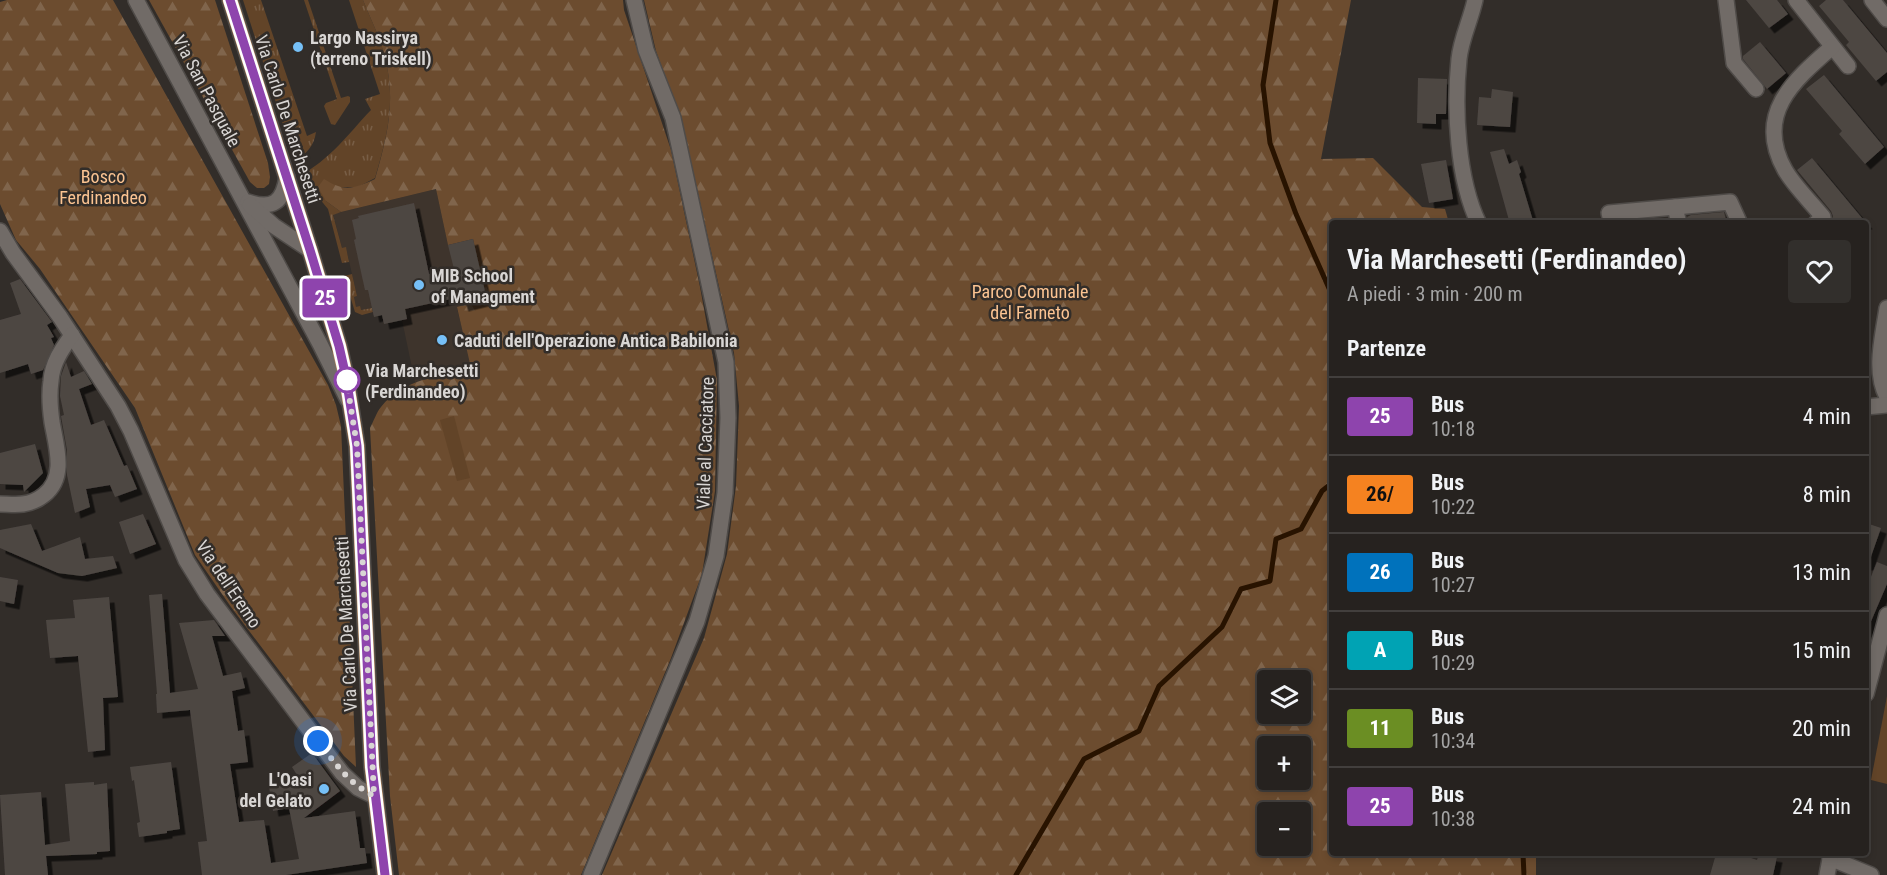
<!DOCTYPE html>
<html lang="it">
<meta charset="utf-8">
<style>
:root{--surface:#26221f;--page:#322f2c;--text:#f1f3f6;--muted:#a4a4a4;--line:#423f3d}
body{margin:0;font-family:"Roboto Condensed",sans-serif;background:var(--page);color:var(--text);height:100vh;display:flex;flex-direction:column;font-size:22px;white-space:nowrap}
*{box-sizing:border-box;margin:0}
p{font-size:20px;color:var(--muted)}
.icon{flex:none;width:33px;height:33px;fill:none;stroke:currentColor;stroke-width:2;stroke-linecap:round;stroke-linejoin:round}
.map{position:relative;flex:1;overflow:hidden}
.sheet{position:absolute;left:1329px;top:220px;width:540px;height:636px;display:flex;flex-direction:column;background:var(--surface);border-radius:6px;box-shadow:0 3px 9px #0003,0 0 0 2px var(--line)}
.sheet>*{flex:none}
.badge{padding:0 12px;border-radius:4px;font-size:21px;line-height:39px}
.fabs{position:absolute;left:1257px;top:670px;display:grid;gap:12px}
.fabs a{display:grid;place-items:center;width:54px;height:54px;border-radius:6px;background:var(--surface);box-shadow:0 3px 9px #0003,0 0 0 2px var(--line);font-size:30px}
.you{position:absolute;width:30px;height:30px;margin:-15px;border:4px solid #fff;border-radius:50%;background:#1a73e8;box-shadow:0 0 0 9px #1a73e833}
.map>.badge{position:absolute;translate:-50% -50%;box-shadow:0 0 0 3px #fff}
h2{padding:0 18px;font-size:22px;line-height:54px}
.round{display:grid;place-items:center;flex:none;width:63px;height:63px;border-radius:6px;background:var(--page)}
.overview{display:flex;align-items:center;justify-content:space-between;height:102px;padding:0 18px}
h1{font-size:28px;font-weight:700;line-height:45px}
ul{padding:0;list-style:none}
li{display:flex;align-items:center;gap:18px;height:78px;padding:0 18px;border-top:2px solid var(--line)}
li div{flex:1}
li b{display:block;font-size:22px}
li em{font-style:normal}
li .badge{min-width:66px;font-weight:700;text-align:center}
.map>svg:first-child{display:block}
</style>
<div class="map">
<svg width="1887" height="875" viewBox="0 0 1887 875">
<defs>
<pattern id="grass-tufts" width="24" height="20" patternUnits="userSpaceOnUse" patternTransform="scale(1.5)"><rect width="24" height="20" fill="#624428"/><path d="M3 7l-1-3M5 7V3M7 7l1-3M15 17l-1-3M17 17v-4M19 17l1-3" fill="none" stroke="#785e46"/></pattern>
<pattern id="forest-firs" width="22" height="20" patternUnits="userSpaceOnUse" patternTransform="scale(1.5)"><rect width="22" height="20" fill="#6c4c2f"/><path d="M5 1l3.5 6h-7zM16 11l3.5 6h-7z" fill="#80654c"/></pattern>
<filter id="shadow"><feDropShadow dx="5.5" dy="5.5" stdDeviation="0" flood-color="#0009"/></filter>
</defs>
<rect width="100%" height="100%" fill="#322d29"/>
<path fill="#3e342c" d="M436 189 448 245 473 239 487 300 457 308 472 368 415 382 402 320 384 324 382 315 374 317 372 308 361 310 356 307 354 297 357 296 346 248H342L333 214Z"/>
<g fill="url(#grass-tufts)">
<path d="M243 0H261L307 136 316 132C314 147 306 153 295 162Z"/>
<path d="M304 0H308L341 98 348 96 350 97V102L335 125 331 124 324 106 326 103 337 99Z"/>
<path d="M349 0H363C368 13 374 25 379 38 398 91 390 127 375 178L358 187H337L326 201 341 212 333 215 342 248 346 247 349 262 342 263 328 209 300 175C329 161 349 133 371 110L365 99 380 94Z"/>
<path d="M352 274 357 296 354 297 356 307 360 306 361 310 372 308 373 312 362 315 355 312 344 276Z"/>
</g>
<g fill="url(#forest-firs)" fill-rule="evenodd">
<path d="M7 0H113L328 385 336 405 341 426 356 767 344 756 231 607 195 555 135 408 40 269 16 240 0 204V2Z"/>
<path d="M149 0H215L268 163 270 177 269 184 264 188H257L250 182Z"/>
<path d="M363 0H623L624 10 671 150 700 287 717 380 715 491 702 574 671 658 581 875H399L390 796 370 428C374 421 376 413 381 407 403 379 440 376 471 368L457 307 487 299 473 239 448 245 436 189 341 212 326 201 318 187 324 179C344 192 354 189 375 179 390 127 398 91 379 38 374 25 368 13 363 0Z"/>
<path d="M644 0H1351L1321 159 1373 158 1422 207 1445 209 1449 223 1332 224V854H1536V875H602L704 638 727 554 736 486 739 406 734 353 683 127 656 51ZM1268 681H1300V714H1268ZM1268 747H1300V780H1268ZM1268 813H1300V846H1268Z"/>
</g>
<g fill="#624428">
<path d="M454 416 470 478 457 481 440 420Z"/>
<path d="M1887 696V784L1871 780Z"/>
</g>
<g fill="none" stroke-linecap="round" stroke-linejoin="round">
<g stroke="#281300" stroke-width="5">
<path d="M1276 0 1263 85 1270 143 1296 214 1332 295"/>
<path d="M1523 854 1524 875"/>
<path d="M1016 875 1084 759 1139 731 1159 686 1222 627 1241 589 1270 581 1276 539 1301 529 1322 491 1332 483"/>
</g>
</g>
<g fill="#4d4743" filter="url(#shadow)">
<path d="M1746 0H1777L1788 14 1769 28Z"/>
<path d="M1826 0H1843L1887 53V72L1876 81 1846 45 1849 42 1819 6Z"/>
<path d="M1760 42 1786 73 1767 89 1743 59V56Z"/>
<path d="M1824 75 1884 147 1865 164 1839 134 1842 131 1806 89Z"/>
<path d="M1418 78 1447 79 1446 114H1436V124L1417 123Z"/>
<path d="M1492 89 1513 92 1510 127 1477 125 1479 97 1491 98Z"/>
<path d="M1504 149 1509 164 1517 160 1521 172 1519 174 1534 224H1510L1490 152Z"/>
<path d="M1812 158 1867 224H1830L1833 216 1831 211 1797 170Z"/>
<path d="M1446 160 1453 199 1429 203 1421 164Z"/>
<path d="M414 203 429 274 454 269 448 245 473 239 487 300 463 306 460 297 405 309 407 319 384 324 382 315 374 317 368 290H365L354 240 356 239 352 220 359 218 358 216Z"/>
<path d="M1724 212 1727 224H1689L1687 217 1691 215Z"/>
<path d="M20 279 52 322 47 325 54 337 51 338 54 345 43 370 31 374 28 364 0 373V320L21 314 10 283Z"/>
<path d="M66 362 71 377 84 371 92 384 79 389 91 425 104 420 124 466 127 465 137 489 115 497 110 485 86 489 90 507 75 513 67 475V450L61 416 64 415 60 396 61 376Z"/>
<path d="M35 444 43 473 24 492 23 485 0 484V453Z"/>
<path d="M143 514 156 544 130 554 119 522Z"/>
<path d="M1866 523 1881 528 1868 565H1866Z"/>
<path d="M31 524 42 551 80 537 85 559 113 556 117 568 82 576 58 573 0 548V530Z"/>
<path d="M1877 562 1887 566V584L1866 633V589Z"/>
<path d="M0 577 18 580 14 604 0 601Z"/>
<path d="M162 594 170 693 198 689 179 623 214 620 225 636H212L223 676 241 672 245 688 232 691 238 731 244 730 248 762 230 764 239 822 264 820 271 863 299 859 289 808 273 811 269 787 302 783 292 767 312 753 340 791 304 818 355 811 360 848H365L367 863 286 875H202L198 842 207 841 190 710 157 713 156 694H157L149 595Z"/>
<path d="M109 597 118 697 103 698 105 750 88 752 78 656 50 658 46 620 75 618 73 600Z"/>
<path d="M171 762 180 829 167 831V833L139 837 137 823 140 822 134 780 132 781 130 767Z"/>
<path d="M94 782V785L107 783 110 851 97 852V854L46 856 48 875H5L0 795 41 792 45 845 70 841 65 784Z"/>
<path d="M1716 854H1739L1757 860 1759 854 1777 857 1773 875H1710Z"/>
</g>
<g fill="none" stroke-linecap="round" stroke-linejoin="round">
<g stroke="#4f4b48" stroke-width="18">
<g id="minor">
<path d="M136 0 320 344 348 400"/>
<path d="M1475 0C1471 19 1461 39 1459 59 1454 108 1457 179 1479 224"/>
<path d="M1726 0 1734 63 1756 89"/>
<path d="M1796 0 1848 66"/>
<path d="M1872 0 1887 19"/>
<path d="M248 202C273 210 283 202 287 177"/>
<path d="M250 205 274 226 310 250"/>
<path d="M1675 207 1679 224"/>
<path d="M1612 224 1609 213 1730 202 1740 224"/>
<path d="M1815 224 1823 217C1811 202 1795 187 1785 170 1754 115 1793 81 1832 47"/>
<path d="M0 231 13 253 60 317 118 406 131 431 186 560 207 594 342 773 358 788 374 796"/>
<path d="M1887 308C1883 336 1873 371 1887 397"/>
<path d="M1866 407 1887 405"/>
<path d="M0 504C7 504 16 505 23 504 30 503 39 499 44 495 67 477 56 446 52 422 50 408 49 394 51 381 52 363 62 349 72 335"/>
<path d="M1866 694 1887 615"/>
<path d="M1830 858 1871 875"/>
<path d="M591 875 697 621 716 556 725 493 728 418 726 362 673 118 646 50 634 0"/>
<path d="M1827 875 1831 854"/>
</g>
</g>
<g stroke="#4f4b48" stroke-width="18">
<path id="major" d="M230 0 310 250 339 346 346 377 357 446 372 767 385 875"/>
</g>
<use href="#minor" stroke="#716b67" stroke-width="15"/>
<use href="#major" stroke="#be8d5e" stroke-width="15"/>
</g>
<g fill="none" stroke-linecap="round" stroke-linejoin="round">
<g stroke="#fff" stroke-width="14">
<path id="line" d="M230 0 310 250 339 346 346 377 357 446 372 767 385 875"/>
</g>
<use href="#line" stroke="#8e44ad" stroke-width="9"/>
<path stroke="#d9d6d4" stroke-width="6" stroke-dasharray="0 10.8" d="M318 741C336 764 347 782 374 796L357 446 346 377 347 380"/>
</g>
<g fill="#76c0f7" stroke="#322d29" stroke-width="2">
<circle cx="298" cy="47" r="6"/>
<circle cx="419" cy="285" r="6"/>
<circle cx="442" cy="340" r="6"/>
<circle cx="324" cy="789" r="6"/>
</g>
<circle fill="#fff" stroke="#8e44ad" stroke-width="3" cx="347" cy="380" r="12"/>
<g text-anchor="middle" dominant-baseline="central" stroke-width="5" stroke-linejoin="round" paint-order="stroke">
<g font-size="18" font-weight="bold" fill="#d9d6d4" stroke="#322d29" text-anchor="start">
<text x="310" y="37">Largo Nassirya<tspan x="310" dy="21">(terreno Triskell)</tspan></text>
<text x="431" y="275">MIB School<tspan x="431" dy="21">of Managment</tspan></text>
<text x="454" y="340">Caduti dell'Operazione Antica Babilonia</text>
<text x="312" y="779" text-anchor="end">L'Oasi<tspan x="312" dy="21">del Gelato</tspan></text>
</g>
<g font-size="18" fill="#d9d6d4" stroke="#322d29">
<text transform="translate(207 91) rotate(62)">Via San Pasquale</text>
<text transform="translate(288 119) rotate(72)">Via Carlo De Marchesetti</text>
<text transform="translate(705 443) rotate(-88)">Viale al Cacciatore</text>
<text transform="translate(229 584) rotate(56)">Via dell'Eremo</text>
<text transform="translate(346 624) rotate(-93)">Via Carlo De Marchesetti</text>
</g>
<g font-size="18" fill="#fcc492" stroke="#322d29">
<text x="103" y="176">Bosco<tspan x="103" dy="21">Ferdinandeo</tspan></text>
<text x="1030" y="291">Parco Comunale<tspan x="1030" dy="21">del Farneto</tspan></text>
</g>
<g font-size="18" font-weight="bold" fill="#d9d6d4" stroke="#322d29" text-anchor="start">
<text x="365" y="370">Via Marchesetti<tspan x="365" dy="21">(Ferdinandeo)</tspan></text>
</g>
</g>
</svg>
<div class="fabs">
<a><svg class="icon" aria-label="layers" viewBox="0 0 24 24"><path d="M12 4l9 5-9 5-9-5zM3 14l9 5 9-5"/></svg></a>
<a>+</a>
<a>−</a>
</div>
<div class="you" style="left:318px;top:741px"></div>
<b class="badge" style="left:325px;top:298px;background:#8e44ad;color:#fff">25</b>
<section class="sheet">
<div class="overview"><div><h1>Via Marchesetti (Ferdinandeo)</h1><p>A piedi · 3 min · 200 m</p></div><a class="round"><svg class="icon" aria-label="heart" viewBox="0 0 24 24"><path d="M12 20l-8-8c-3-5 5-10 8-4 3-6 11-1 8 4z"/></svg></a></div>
<h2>Partenze</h2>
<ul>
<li><span class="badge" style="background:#8e44ad;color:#fff">25</span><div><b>Bus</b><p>10:18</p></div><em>4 min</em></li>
<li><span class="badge" style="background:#f58220;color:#111">26/</span><div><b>Bus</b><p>10:22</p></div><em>8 min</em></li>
<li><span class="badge" style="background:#0072bc;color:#fff">26</span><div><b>Bus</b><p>10:27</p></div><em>13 min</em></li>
<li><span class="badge" style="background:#00a3b4;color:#fff">A</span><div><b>Bus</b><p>10:29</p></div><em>15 min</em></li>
<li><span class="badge" style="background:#6b8e23;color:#fff">11</span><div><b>Bus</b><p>10:34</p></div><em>20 min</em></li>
<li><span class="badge" style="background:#8e44ad;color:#fff">25</span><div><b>Bus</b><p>10:38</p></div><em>24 min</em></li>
</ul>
</section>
</div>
